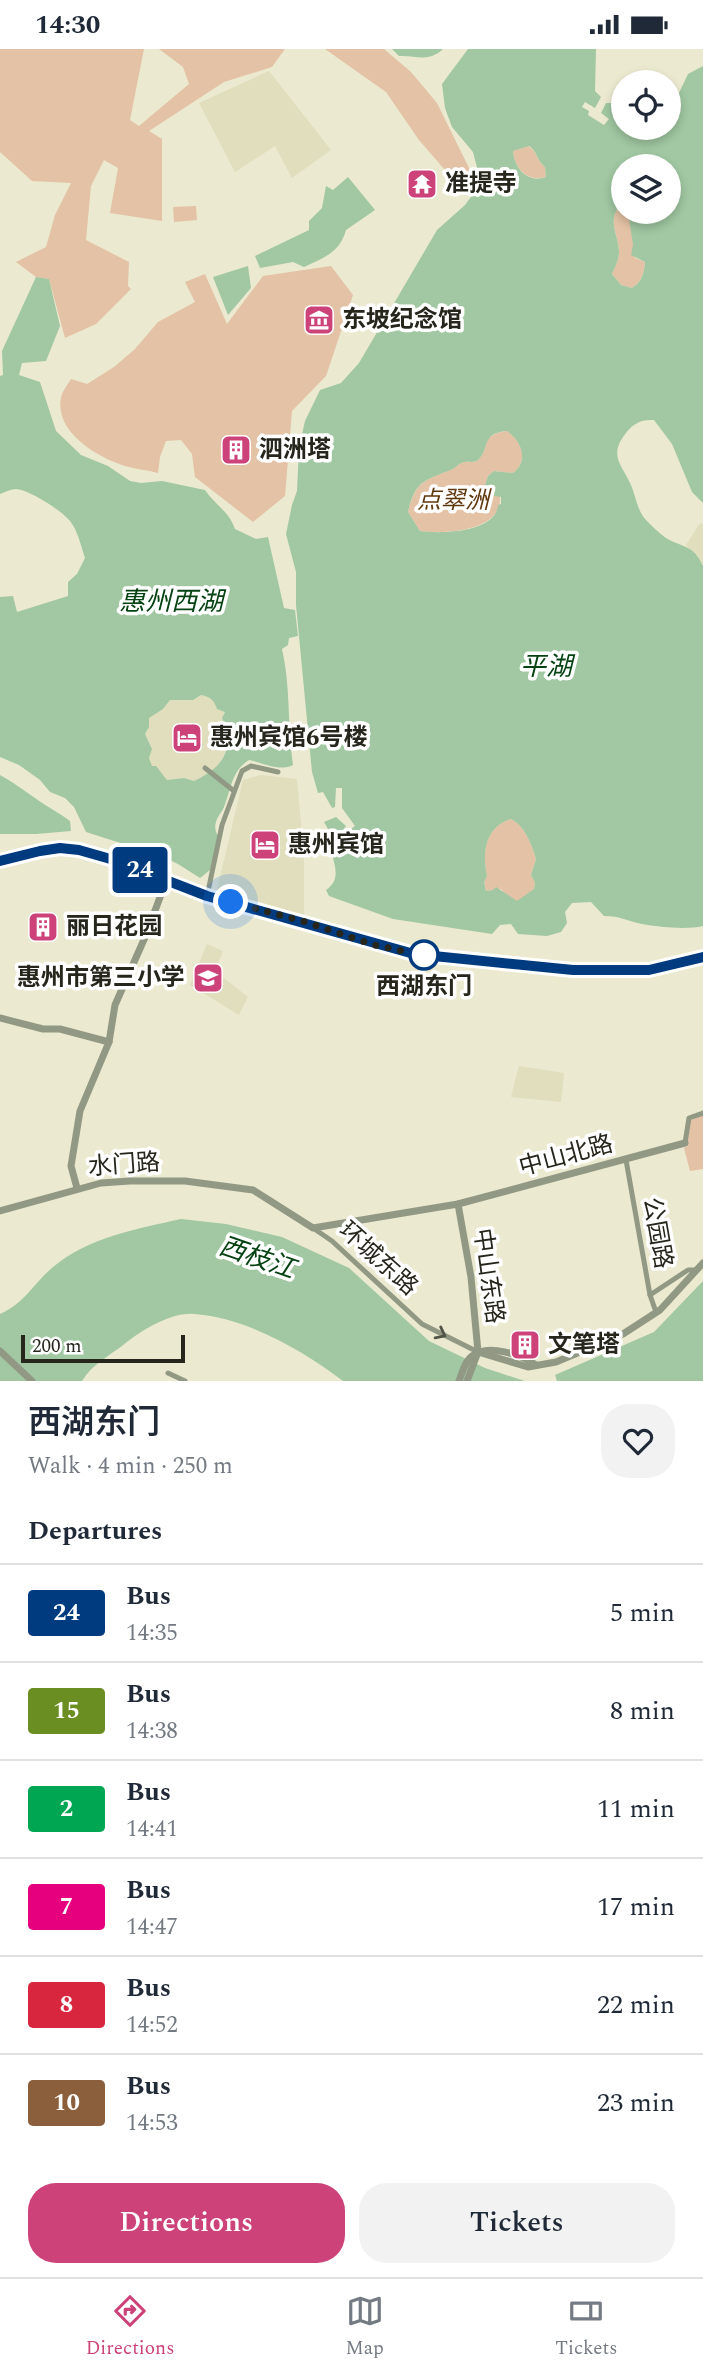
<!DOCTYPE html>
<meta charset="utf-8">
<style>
:root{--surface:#fff;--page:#f2f2f3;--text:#1f2937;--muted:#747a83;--line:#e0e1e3;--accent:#cc4279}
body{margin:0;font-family:Spectral,"Noto Sans SC",serif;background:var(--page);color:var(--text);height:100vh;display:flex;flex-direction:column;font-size:26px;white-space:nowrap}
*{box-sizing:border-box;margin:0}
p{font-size:23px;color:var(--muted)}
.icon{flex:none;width:38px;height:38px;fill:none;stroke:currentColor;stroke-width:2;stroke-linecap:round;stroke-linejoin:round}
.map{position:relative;height:1332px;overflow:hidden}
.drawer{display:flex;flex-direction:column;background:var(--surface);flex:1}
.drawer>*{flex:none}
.badge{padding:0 14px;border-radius:5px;font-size:24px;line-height:46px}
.controls{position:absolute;left:611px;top:21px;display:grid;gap:14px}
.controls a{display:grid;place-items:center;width:70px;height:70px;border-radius:50%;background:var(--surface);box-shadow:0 4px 10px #0003;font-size:35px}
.scale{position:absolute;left:21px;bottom:18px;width:164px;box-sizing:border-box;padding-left:7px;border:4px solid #27261d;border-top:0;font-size:19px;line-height:24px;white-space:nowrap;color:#27261d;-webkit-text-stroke:5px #fff;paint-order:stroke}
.you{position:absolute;width:35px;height:35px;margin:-18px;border:5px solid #fff;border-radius:50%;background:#1a73e8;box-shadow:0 0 0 10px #1a73e833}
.map>.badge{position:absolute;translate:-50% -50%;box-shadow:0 0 0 4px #fff}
h2{padding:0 28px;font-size:26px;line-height:63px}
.round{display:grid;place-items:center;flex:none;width:74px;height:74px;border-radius:28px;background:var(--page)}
.head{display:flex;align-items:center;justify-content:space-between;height:119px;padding:0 28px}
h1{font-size:33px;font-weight:600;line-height:52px}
.primary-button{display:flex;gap:14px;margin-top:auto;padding:14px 28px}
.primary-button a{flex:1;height:80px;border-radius:28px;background:var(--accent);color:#fff;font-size:28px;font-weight:600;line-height:80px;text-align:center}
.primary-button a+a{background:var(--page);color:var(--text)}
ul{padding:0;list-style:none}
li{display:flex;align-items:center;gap:21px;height:98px;padding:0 28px;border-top:2px solid var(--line)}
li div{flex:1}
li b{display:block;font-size:26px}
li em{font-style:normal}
li .badge{min-width:77px;font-weight:700;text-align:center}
.status{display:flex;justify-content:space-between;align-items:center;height:49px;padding:0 35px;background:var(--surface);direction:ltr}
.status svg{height:19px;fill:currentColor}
.tab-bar{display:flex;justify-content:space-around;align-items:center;height:98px;border-top:2px solid var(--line);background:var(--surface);font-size:19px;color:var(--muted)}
.tab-bar a{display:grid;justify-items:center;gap:4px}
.tab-bar .active{color:var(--accent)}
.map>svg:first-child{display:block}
</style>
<div class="status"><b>14:30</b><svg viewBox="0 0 49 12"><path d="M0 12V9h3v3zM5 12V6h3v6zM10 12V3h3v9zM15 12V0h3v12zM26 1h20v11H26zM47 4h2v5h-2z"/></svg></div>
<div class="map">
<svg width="703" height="1332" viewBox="0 0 703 1332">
<rect width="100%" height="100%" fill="#ebe9cf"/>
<g fill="#e0debd">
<path d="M269 22 331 101 292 129 275 97 235 123 199 54Z"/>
<path d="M700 474 703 476V517L686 496Z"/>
<path d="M201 646 210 648 225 663 222 669 228 685V697L217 720 204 728 194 732 184 729 167 731 162 724 152 717 149 709 152 700 145 685 149 678V669L163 660 170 651H193Z"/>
<path d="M261 726 297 730 304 809V867L216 845 243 731Z"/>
<path d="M207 895 223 902 215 922 248 948 239 966 190 936Z"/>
<path d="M519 1017 564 1024 561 1053 511 1048Z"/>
</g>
<g fill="#e4c2a5">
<path d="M0 0H144L130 71 139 77 189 35 183 18 159 0H285L272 18 224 33 149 82 162 90V172L110 164 118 119 104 111 91 137 86 191 129 213 128 237 131 240 96 275 65 289 49 230 36 228 16 213 46 198 55 166 71 134 32 132 0 103Z"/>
<path d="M325 0H384L411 23 437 54 470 121 465 144 419 91 386 43Z"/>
<path d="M528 97C537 102 537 112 545 118L546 128C528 134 514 119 513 102Z"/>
<path d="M196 157 197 171 174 173 173 158Z"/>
<path d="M619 158 623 159V163L630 164 635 209 645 213C644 223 642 233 632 239L621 236 612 225C615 218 619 211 619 203 619 187 607 172 619 158Z"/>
<path d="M331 217 353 246 326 327 292 362 285 447 253 473 195 428 192 405 181 391 166 392 160 408 158 424C147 421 135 420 125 417 96 408 51 381 62 345 64 340 68 335 71 330L87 335 114 318 135 300 158 273 195 253 185 233 205 225 227 275 263 227Z"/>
<path d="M507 382C522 392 529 412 513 424L494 422 488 427 483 444 500 447C503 483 444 485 420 482L408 463C415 432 427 430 453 420 456 418 458 415 462 414 467 411 473 415 478 411 490 401 479 385 507 382Z"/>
<path d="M511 770C525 777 532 796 536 810L531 826 535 834 534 840 517 853 508 848 501 840 486 842 484 832 487 827C482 804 485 778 511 770Z"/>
<path d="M703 1066V1120L690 1122 684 1099 687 1097 691 1071Z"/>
</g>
<g fill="#a1c8a2" fill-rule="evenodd">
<path d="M392 0H443C428 14 417 6 399 7Z"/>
<path d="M468 0H596L595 42 601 48 595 59 585 53 582 58 589 62 588 66 604 76 609 70 601 64 606 54H613L623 49V79H668L669 50 674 43 678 46 688 25 703 17V454L692 443 672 395 654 371C639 370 631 376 623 388 610 407 622 417 629 432 636 445 636 460 646 471 652 477 659 484 666 489 683 499 693 495 703 517V877C686 881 659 878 642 875 627 872 621 867 604 867L591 853 572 854 565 863 567 874 561 883 547 887 518 885 511 875 500 876 492 885 393 870 329 847 326 841C342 830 334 815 331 801L339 802 338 787H332L324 773 336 768 346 777 344 780 347 783 355 777 342 759V739H336L335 758 332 759 323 743 318 744 312 723 296 556V523L286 485 292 456 297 442 299 399 305 372 320 341 341 334 359 314 437 181 465 156 481 134 473 103 452 78 445 59 442 35ZM529 97C537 102 537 112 545 118L546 128C528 135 514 119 513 102ZM623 117H668V163H628L633 196 631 206 645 213C644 224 642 233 632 239L621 236 612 225C615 218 619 211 619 203 619 187 607 172 619 158L623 159ZM507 382C522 392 529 413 513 424L494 422 488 427 482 445 501 448V455L498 456C496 484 440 485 420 482L408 463C415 431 426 431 453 420 456 418 458 415 462 414 467 411 473 415 478 411 490 401 480 384 507 382ZM511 770C525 777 532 796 536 810L531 826 535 834 534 840 517 852 496 838 493 841 486 842 484 833 487 827C482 804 485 778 511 770Z"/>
<path d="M348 128 375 161 346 181C340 203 324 209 304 218L293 213 260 219 255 207 309 181V172L322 159 326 137 333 141Z"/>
<path d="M248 217 251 239 228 266 213 228Z"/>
<path d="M36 228 49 230 60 277 46 312 22 314 19 326 40 333 56 382 81 406 108 417 130 432 141 434 162 432 205 441C215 456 229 462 235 480L256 490 268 488 284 559 295 561 298 587 289 589 288 596 282 600C291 638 287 677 293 716 280 723 263 714 249 711 231 722 231 741 224 758 222 763 217 768 216 773 214 779 216 784 219 789L210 821 200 829 178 815 161 807 86 783 74 758 65 749 50 743 40 731 19 716 0 708V548L13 547 17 563 68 547V533L77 525 85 509C81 497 78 482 70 472 62 462 30 441 16 440 12 440 5 443 0 445V327L3 326 2 302ZM201 646C211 648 214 651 217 660L225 663 222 669C235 700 224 718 194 732L184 729 167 731 156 717H152L149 709 152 700 145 685 149 678V669L163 660 170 651H193Z"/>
<path d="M0 726C13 733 23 741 35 749 46 757 58 763 70 772L71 782 36 785H0Z"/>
<path d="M181 1170 226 1175 282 1188 349 1219 429 1292 485 1319 525 1332H343C303 1301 244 1268 194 1265 170 1263 139 1283 122 1297 107 1308 92 1316 82 1332H0V1265C25 1254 33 1235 53 1218 89 1188 137 1180 181 1170Z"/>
<path d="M703 1232V1332H557L555 1326 654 1283Z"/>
</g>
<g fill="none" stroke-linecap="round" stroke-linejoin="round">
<g stroke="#919985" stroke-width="5">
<path d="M205 719 234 742"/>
<path d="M207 847 222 776 242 722 251 717 278 723"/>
<path d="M685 1094 689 1069 703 1064"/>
<path d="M626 1111 650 1246 656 1263"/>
<path d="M313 1179 332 1192 422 1275 478 1303"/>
<path d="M650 1246 688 1221H695"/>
<path d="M168 1324 185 1332"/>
</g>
<g stroke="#919985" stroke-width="7">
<path d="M0 969 43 980H60L109 993 80 1062 71 1117 77 1139"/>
<path d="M109 993 115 956 146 886 166 832"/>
<path d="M458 1155 471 1228 478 1303 467 1332"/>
<path d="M0 1162 101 1134 130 1132H185L253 1141 313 1179 458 1155 685 1094"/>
<path d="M0 1302 32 1332"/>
<path d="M478 1303 528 1318 556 1313 623 1285 660 1261 703 1214"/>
<path d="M459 1332C462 1324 465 1312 472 1307 488 1294 521 1306 536 1316"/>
</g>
<path stroke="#697456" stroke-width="8" d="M0 812 40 802 60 799 79 801 114 811 207 847 414 905 573 921H649L703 908"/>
</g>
<defs><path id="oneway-chevron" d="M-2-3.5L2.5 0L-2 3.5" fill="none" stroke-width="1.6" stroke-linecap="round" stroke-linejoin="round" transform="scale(1.75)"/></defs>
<use stroke="#515447" href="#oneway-chevron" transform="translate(441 1285) rotate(27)"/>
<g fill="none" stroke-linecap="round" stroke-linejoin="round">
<g stroke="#fff" stroke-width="16">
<path id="line" d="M0 812 40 802 60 799 79 801 114 811 207 847 414 905 573 921H649L703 908"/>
</g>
<use href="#line" stroke="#003b80" stroke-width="10"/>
<path stroke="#27261d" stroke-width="7" stroke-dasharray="0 12.6" d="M231 853 306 873 374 896 428 907 424 906"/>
</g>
<defs>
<g id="temple-square" transform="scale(1.575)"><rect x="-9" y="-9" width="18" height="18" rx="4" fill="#cc4279" stroke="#fff"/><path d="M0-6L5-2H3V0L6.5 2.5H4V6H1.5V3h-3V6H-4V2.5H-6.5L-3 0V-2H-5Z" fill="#fff"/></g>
<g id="museum-square" transform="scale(1.575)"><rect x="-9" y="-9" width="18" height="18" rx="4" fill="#cc4279" stroke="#fff"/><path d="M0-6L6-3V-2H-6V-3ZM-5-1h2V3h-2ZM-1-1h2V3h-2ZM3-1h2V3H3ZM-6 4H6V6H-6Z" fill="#fff"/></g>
<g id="building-square" transform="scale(1.575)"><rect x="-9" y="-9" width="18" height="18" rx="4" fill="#cc4279" stroke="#fff"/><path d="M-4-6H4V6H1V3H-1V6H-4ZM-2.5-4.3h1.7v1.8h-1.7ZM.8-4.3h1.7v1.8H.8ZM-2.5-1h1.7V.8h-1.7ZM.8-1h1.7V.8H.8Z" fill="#fff"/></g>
<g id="hotel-square" transform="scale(1.575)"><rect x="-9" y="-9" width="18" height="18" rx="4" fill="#cc4279" stroke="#fff"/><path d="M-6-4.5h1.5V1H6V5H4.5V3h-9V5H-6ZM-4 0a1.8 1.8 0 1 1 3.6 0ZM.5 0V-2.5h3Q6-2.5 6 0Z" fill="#fff"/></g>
<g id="school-square" transform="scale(1.575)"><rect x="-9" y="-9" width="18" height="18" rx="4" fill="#cc4279" stroke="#fff"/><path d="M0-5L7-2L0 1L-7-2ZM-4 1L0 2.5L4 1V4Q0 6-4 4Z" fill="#fff"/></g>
</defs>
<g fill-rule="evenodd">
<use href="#temple-square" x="422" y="135"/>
<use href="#museum-square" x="319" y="271"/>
<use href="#building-square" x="236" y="401"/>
<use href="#hotel-square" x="187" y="689"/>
<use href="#hotel-square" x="265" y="796"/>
<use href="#building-square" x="43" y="878"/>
<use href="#school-square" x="208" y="929"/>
<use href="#building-square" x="525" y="1296"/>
</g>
<circle fill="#fff" stroke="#003b80" stroke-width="3.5" cx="424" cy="906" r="14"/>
<g text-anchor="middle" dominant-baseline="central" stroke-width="7" stroke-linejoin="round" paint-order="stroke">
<g font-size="24" font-weight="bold" fill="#27261d" stroke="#fff" text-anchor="start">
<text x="445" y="135">准提寺</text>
<text x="342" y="271">东坡纪念馆</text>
<text x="259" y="401">泗洲塔</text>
<text x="210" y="689">惠州宾馆6号楼</text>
<text x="288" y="796">惠州宾馆</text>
<text x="66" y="878">丽日花园</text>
<text x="185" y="929" text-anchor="end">惠州市第三小学</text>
<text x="548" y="1296">文笔塔</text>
</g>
<g font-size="24" font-style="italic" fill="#5f370d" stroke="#fff">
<text x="453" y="452">点翠洲</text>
</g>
<g font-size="24" font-weight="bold" fill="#27261d" stroke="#fff">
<text x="424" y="938">西湖东门</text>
</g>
<g font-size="24" fill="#27261d" stroke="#fff">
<text transform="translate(566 1107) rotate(-15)">中山北路</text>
<text transform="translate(124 1116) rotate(-4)">水门路</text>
<text transform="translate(657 1184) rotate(80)">公园路</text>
<text transform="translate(378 1210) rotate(42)">环城东路</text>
<text transform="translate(488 1227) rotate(82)">中山东路</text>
</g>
<g font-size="26" font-style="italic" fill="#064313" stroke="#fff">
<text x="171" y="553">惠州西湖</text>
<text x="546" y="618">平湖</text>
<text transform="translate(257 1209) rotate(19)">西枝江</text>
</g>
</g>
</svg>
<div class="controls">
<a><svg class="icon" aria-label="locate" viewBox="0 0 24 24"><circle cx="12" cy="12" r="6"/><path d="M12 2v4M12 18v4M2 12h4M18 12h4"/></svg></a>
<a><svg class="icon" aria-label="layers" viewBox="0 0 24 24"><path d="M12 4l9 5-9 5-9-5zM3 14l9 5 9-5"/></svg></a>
</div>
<div class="scale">200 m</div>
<div class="you" style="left:231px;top:853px"></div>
<b class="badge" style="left:140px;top:821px;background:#003b80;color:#fff">24</b>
</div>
<section class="drawer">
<div class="head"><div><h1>西湖东门</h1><p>Walk · 4 min · 250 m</p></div><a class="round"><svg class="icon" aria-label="heart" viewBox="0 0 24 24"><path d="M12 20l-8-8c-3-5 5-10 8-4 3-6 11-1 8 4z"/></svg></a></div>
<h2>Departures</h2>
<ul>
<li><span class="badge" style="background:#003b80;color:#fff">24</span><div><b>Bus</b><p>14:35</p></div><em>5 min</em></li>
<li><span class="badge" style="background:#6b8e23;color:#fff">15</span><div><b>Bus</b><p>14:38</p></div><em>8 min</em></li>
<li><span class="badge" style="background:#00a651;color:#fff">2</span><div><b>Bus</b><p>14:41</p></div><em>11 min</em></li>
<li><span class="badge" style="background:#e6007e;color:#fff">7</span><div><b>Bus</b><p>14:47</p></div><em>17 min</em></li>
<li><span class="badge" style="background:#d7263d;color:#fff">8</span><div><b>Bus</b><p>14:52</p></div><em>22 min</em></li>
<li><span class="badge" style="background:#8b5e3c;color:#fff">10</span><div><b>Bus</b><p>14:53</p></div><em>23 min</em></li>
</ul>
<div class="primary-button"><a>Directions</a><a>Tickets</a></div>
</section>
<nav class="tab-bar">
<a class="active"><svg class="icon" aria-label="directions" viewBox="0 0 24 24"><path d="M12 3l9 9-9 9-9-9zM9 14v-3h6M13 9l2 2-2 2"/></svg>Directions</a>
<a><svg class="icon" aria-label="map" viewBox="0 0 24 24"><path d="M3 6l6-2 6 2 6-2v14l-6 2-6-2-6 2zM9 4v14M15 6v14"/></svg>Map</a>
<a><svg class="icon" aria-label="tickets" viewBox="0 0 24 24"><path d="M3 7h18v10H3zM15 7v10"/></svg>Tickets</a>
</nav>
